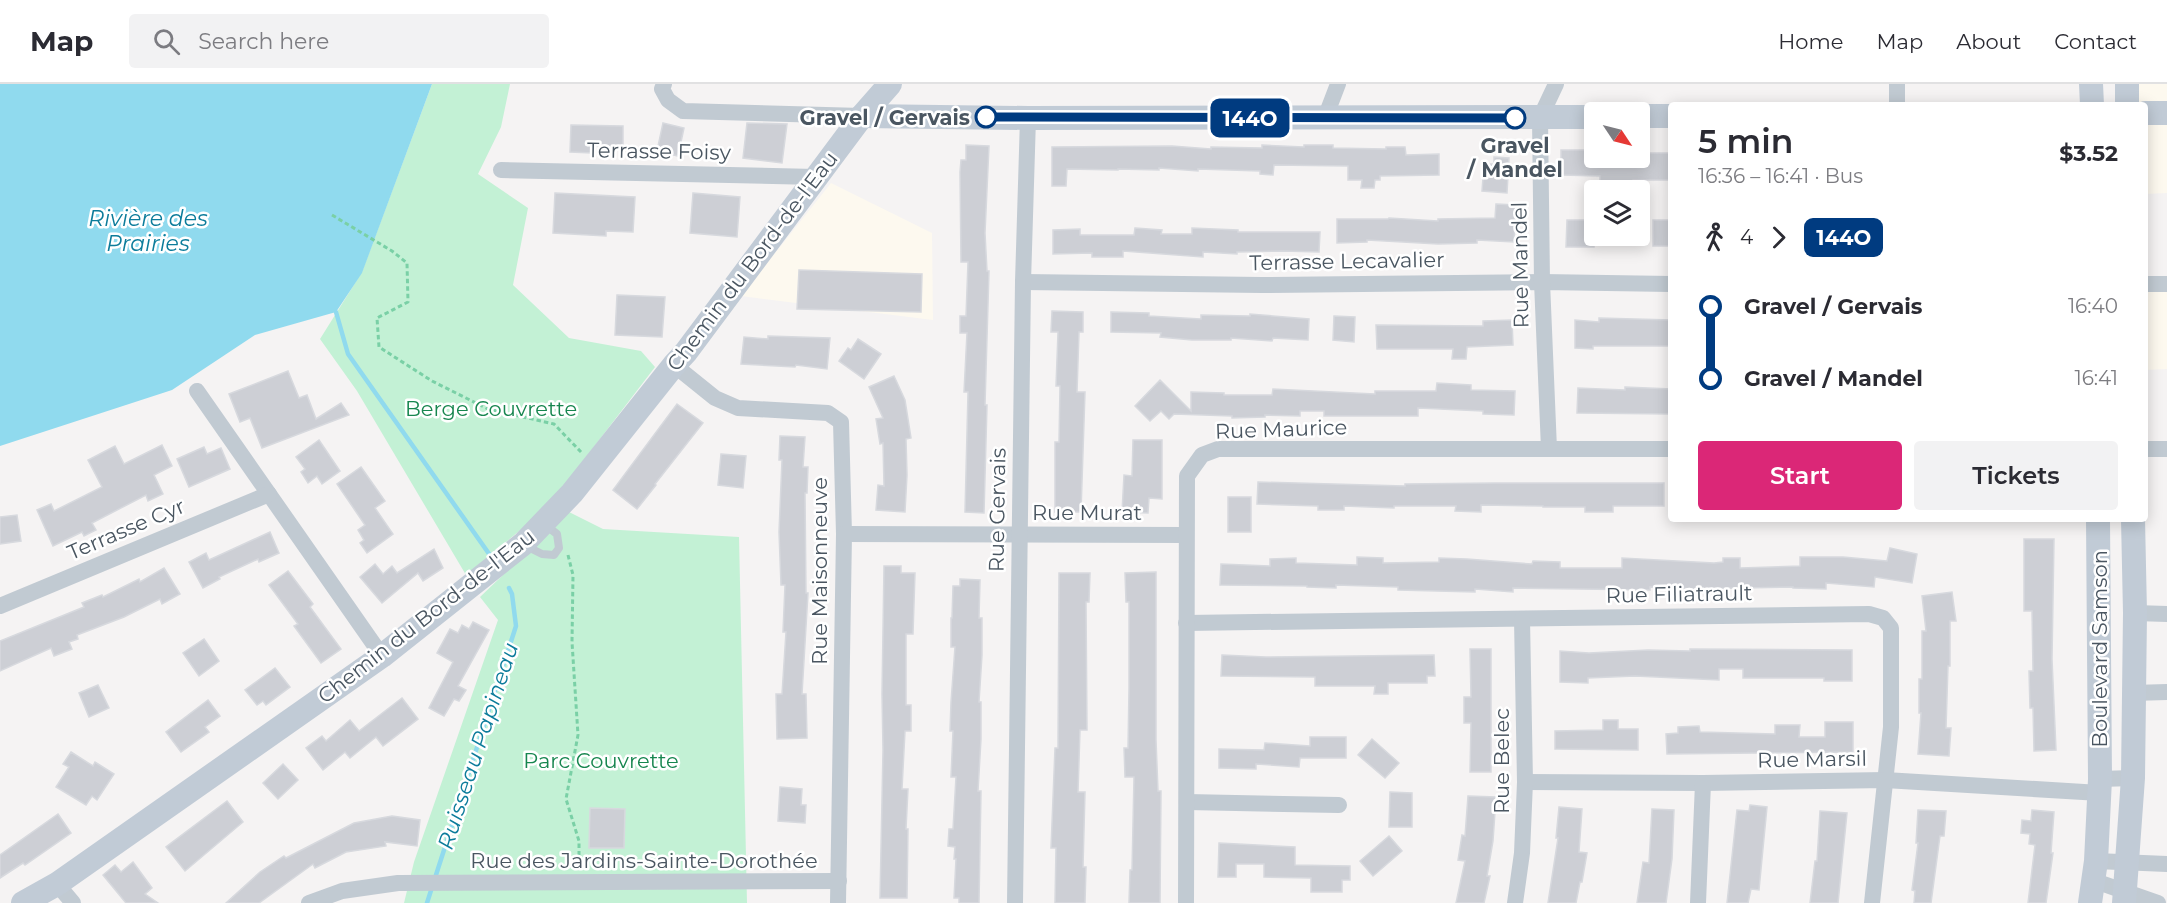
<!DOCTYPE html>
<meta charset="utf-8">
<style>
:root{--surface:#fff;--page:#f2f2f3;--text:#2b2b33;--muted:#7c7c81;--line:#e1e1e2;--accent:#db2777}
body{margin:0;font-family:Montserrat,sans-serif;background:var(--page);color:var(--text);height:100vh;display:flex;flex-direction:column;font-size:22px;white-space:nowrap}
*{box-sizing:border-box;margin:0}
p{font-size:20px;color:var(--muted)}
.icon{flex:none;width:33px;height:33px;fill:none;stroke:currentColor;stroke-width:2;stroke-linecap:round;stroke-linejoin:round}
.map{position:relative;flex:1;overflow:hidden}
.drawer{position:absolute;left:1668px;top:18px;width:480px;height:420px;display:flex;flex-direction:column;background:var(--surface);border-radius:6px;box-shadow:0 3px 15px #0003}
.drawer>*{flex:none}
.badge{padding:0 12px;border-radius:9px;font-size:21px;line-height:39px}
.needle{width:39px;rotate:125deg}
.tools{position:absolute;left:1584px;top:18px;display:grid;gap:12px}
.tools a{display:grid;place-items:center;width:66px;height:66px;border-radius:6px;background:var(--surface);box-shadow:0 3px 15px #0003;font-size:30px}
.map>.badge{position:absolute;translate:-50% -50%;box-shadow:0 0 0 3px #fff}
.legs{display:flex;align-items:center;gap:9px;height:66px;padding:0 30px;font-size:20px}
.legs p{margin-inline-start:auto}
.headline{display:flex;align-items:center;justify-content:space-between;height:102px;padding:0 30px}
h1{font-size:33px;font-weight:600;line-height:45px}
.action{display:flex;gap:12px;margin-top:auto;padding:12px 30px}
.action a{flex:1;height:69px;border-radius:6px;background:var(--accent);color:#fff;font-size:24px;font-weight:600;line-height:69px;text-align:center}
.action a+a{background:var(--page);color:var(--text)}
ul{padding:0 30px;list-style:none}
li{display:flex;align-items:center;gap:21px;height:72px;font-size:22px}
li i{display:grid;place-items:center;width:9px;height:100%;margin:0 8px;background:currentColor}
li i::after{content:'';width:15px;height:15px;margin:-8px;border:4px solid;border-radius:50%;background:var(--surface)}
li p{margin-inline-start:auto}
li:first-child i{background:linear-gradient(#0000 50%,currentColor 0)}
li:last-child i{background:linear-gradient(currentColor 50%,#0000 0)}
header{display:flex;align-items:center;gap:36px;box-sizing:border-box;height:84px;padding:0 30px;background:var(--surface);border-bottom:2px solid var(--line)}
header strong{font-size:28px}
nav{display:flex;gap:33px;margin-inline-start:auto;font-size:21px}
.search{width:420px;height:54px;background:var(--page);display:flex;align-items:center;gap:15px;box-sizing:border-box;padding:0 21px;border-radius:6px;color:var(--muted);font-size:22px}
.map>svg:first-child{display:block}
</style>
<header>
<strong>Map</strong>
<div class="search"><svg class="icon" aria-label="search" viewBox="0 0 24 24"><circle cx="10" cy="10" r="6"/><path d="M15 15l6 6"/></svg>Search here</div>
<nav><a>Home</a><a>Map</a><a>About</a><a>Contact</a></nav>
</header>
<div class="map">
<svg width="2167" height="819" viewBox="0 0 2167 819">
<rect width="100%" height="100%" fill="#f5f3f3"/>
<g fill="#fdf9ef">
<path d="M2127 0H2167V109L2145 110V21H2127Z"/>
<path d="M831 99 932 149 933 236 741 212Z"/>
<path d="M2145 200H2167V285L2145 286Z"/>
</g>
<g fill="#c3f1d5">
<path d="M432 0H510L501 43 478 90 528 124 513 201 569 254 641 267 655 283 554 415 535 434 466 491 357 307 320 255 362 188Z"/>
<path d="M569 428 603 445 739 453 747 819H404L414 778 498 536 480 513Z"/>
</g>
<path fill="#90daee" d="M0 0H432L362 189 336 228 255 251 172 306 0 362Z"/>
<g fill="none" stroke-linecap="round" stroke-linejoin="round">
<g stroke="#90daee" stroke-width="4.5">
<path d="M336 228 348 270 492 474"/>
<path d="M427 819 516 542 512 510 509 504"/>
</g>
</g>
<g fill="#cdcfd5" stroke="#d7d9de" stroke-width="1.5">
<path d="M663 39 684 44 678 72 657 67Z"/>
<path d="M747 39 787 40 782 79 743 74Z"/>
<path d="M571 41 623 42V63L592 62V69L570 68Z"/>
<path d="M966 61 989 62 985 149 987 187H989L985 321H987L984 429 965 428 968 308H964L967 249H960V232H966L968 178H961L960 88 961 76H966Z"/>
<path d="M1262 61 1304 63V61H1333V64L1386 65V63H1405L1406 71 1439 70V91L1380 92V96H1375L1374 104H1361L1362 96H1348V82L1274 81 1273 91 1260 90V87L1198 85V87L1159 84V86L1118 85V86L1067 85 1066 102H1052V63L1172 62 1211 65V63L1262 64Z"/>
<path d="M1561 66H1589V72H1594V74H1643L1644 69H1671V96H1633V97L1600 98V92L1561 91Z"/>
<path d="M1494 73 1509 74 1507 109 1482 107 1484 80H1494Z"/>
<path d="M555 109 635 113 633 148 606 147V152L553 149Z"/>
<path d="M693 109 740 113 737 153 690 149Z"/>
<path d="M1496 120 1516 121 1514 158 1477 156V159L1438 160 1367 156V158L1337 159V135H1388L1389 134 1438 137V135L1495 134Z"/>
<path d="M1567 136H1594V163H1566Z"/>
<rect x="1653" y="136" width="18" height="26"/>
<path d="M1135 144 1162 146 1161 150H1192V144L1238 146V148H1320L1319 168 1283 167 1237 168V170L1203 168V173L1123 167V173H1092V169L1053 170V146L1080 145V151H1134Z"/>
<path d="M799 186 922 190 921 228 797 225Z"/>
<path d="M617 211 665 213 662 253 615 251Z"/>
<path d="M1052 227 1083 228V248H1079L1077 308H1085L1081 428H1055V358H1059L1060 302H1056L1058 248H1051Z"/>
<path d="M1111 228 1149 229V232L1201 235V231L1250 232V230L1309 235 1308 256 1273 254 1272 257 1231 254V256H1192L1160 253 1161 249 1111 248Z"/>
<path d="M1334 232 1355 233 1354 258 1333 256Z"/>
<path d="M1599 234 1671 236V262H1593V265L1575 264V236L1599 238Z"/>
<path d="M1512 236 1513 261 1467 263 1466 275H1452L1453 265H1377L1376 241 1483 242V237Z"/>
<path d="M768 252 830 254 827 285 796 281 795 283 741 280 744 253 768 255Z"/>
<path d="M858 255 881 270 864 295 839 277 848 264 851 266Z"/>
<path d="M288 287 299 314 307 311 316 335 341 319 349 331 262 364 250 334 240 338 229 310Z"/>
<path d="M894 292 905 316 911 354 906 355 907 391 905 428 876 426 878 401 884 402 883 359 880 360 876 335 883 334 869 303Z"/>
<path d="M1160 296 1191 327V308L1224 309V311H1272L1273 305 1375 310V307H1436L1437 299 1471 301V306L1515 307 1514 331 1483 330V327L1418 324V332H1324V327H1300V332L1265 331V333L1232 334V332L1174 330 1169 335 1161 327 1150 337 1135 322Z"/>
<path d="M1625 303 1671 305V330L1577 329 1578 304 1625 306Z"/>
<path d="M677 320 703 339 655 400 656 401 637 425 613 406Z"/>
<path d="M780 352 805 353 803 383H808L807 409H805L806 509H808L802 610H806L807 654 777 655 776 610H782L786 548H783L785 501H781L779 448 782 376H779Z"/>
<path d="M319 356 340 387 322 400 317 392 308 399 301 388 305 385 296 373Z"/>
<path d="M1133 356H1162V415L1149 414 1148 429 1122 428 1124 391 1132 392Z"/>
<path d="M162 361 172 382 154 391 163 410 148 417 146 411 92 439 96 446 84 452 82 448 53 462 37 426 51 420 54 427 102 403 88 376 115 362 124 380Z"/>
<path d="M204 363 207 370 221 364 230 385 189 403 177 375Z"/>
<path d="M721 370 746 372 743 404 718 401Z"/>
<path d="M361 383 385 417 375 424 393 450 367 469 360 459 364 456 358 446 365 441 337 400Z"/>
<path d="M1258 398 1405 402V400L1495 399H1664V422H1613V428H1585V423H1543V422L1481 421V428L1455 427 1456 422H1394V424L1344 422V426H1318V422L1257 420Z"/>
<rect x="1228" y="413" width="23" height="35"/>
<path d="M17 431 21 457 0 460V433Z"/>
<path d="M270 448 279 469 259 478 258 475 219 493 220 495 203 504 189 478 206 469 209 476Z"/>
<path d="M2024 455H2054L2052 575 2056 666 2034 667 2033 624H2030L2029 587H2033L2032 527H2024Z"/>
<path d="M1890 464 1917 470 1912 499 1875 493 1874 503 1826 499V505L1793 504V503L1695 505 1650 503V506L1513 504V508L1475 505V508L1398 506V503L1336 501V504L1307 503V502L1220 501 1221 480 1270 482V475L1296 474V479L1357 481V473L1383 474V479L1439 478V474L1467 475 1532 480 1533 477 1560 478V484H1622V474L1714 479 1723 478V474H1740V484L1800 482V473H1843L1887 477Z"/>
<path d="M434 465 443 484 423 497 418 489 382 519 360 493 375 480 383 490 392 482 397 489Z"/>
<path d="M884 482H901V489H915L913 550H906V621H911V647H905L902 705H908L906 745H908L907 814H880L883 666 882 610Z"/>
<path d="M164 484 180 510 162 520 160 515 124 533 77 551 78 555 69 558 72 565 54 572 51 564 0 587V557L84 523 82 519 102 511 103 513 139 495 140 498Z"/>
<path d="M288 487 313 520 310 523 341 565 321 579 294 542 298 540 269 501Z"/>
<path d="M1156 488V656L1158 707H1161L1160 819H1129L1130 786H1132L1134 693H1125L1124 664H1128L1129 604V518H1126L1125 489Z"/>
<path d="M1059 489H1090L1089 518H1086L1087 646H1080L1078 708H1085L1083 783H1086L1085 819H1055L1056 764H1051L1055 664H1058Z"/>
<path d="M960 495 980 496 979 534H982V571L979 618H981V655L978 707H981L979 819H959V814H954L956 775H954L955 763 948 762 949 745H953L956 693H951L953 647H950L951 618 955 563H951V534H952L953 502H960Z"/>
<path d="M1952 508 1956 537H1950V582H1948L1946 644H1951L1949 672 1918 670 1921 629H1919V595H1922V547H1926L1922 512Z"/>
<path d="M473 538 489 546 458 602 466 606 459 617 454 615 444 632 429 624 453 578 437 569 450 545 458 549 462 541 469 545Z"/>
<path d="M204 555 219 577 199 592 183 569Z"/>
<path d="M1470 565H1491V688H1470L1471 639H1464V613H1471Z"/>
<path d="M1690 565 1852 566V597H1824V594H1743V585H1719V596L1635 592 1588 594V599L1560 598V567L1589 569 1648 566 1690 567Z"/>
<path d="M1222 571 1266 573 1434 571 1435 592H1427V599H1388V610H1374L1375 602H1315V593L1221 592Z"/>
<path d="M275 584 290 603 266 621 263 617 257 621 245 606Z"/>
<path d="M98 601 109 624 89 633 79 609Z"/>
<path d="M402 614 418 635 383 662 376 653 350 674 345 668 323 686 306 664 322 652 326 657 350 636 359 647Z"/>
<path d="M208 616 220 632 205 643 209 648 181 668 166 648Z"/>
<path d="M1603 636H1618V645H1638V666L1555 665V647L1603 646Z"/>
<path d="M1825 638H1853V668L1667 670 1666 650 1678 649V643L1699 642 1700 648 1775 650V641H1800L1799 653H1825Z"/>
<path d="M1310 653H1346V674H1300L1299 683 1256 680V685L1219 684V665L1264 666 1265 659 1310 662Z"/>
<path d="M1372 655 1399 679 1385 694 1358 671Z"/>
<path d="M71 668 93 682 95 678 114 690 97 716 92 712 86 721 56 703 69 683 63 680Z"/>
<path d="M283 680 298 696 278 715 263 699Z"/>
<path d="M780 703 802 705 801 721H806L805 739 778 737Z"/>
<path d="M1390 708 1412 709V743H1389Z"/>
<path d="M1468 712 1496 713 1493 757 1487 792H1490L1484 819H1456L1465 777 1458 776 1462 751 1465 752Z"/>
<path d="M227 717 243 738 185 787 166 763Z"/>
<path d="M1750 721 1767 723 1759 806 1751 805 1748 819H1727L1737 726 1749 727Z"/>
<path d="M1559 723 1582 725 1579 768 1587 769 1582 798H1580L1576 819H1548L1558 754H1556Z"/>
<path d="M590 724 625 725 624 764H589Z"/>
<path d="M1652 725 1674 726 1672 775 1666 819H1637L1643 778 1649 779Z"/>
<path d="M1918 726 1946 727 1944 752H1940L1931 819H1914L1915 807 1912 806 1918 759H1916Z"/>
<path d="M2032 726 2054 728 2051 769H2053L2046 819H2028L2035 761 2029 760 2030 750 2021 749 2022 736 2031 737Z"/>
<path d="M1820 727 1847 729 1838 819H1810L1815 777H1817Z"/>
<path d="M58 730 71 749 25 781 23 779 0 794V771Z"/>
<path d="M392 732 420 736 417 762 385 758 386 762 346 768 315 784 313 780 259 819H226L260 788 284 772 286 774 354 739Z"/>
<path d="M1389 752 1402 767 1373 792 1360 777Z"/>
<path d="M1219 759 1295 763V781L1350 782V796H1342V808H1311V794L1264 793V780H1236V793H1218Z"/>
<path d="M133 778 152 804 145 810 158 819H126L103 791 115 781 121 788Z"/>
</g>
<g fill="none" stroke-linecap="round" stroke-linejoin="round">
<g stroke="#7ad0a6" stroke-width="3" stroke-dasharray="4.5 3" stroke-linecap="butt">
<path d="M332 131 392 167 407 179 408 218 377 234 379 263 432 297 488 325 554 340 581 368"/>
<path d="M568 471 573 491 572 558 578 651 566 715 579 757V782"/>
</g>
<path stroke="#c1cad2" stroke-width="8" d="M524 461 542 470 554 471 559 464 557 450 544 440"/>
<g stroke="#c1cad2" stroke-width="16">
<path d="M664 0 662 5 668 16 683 27 862 32"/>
<path d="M1897 0V21"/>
<path d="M1325 34 1338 0"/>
<path d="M501 86 816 93"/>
<path d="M1023 198 1262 201 1542 198 1671 200"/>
<path d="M2145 200H2167"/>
<path d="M674 281 715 314 738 324 828 329 841 338 844 450 838 819"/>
<path d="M197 307 382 572"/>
<path d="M1549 365 1542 198 1540 34 1556 0"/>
<path d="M2145 365H2167"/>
<path d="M844 450 1186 451"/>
<path d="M0 522 269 410"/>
<path d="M2135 529 2167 530"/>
<path d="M1186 539 1869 530 1883 534 1891 544V643L1872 819"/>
<path d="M2133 609 2167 608"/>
<path d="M2100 695 2133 694"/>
<path d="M1525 698 1703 699 1885 696 2100 709"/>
<path d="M1187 718 1339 721"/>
<path d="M2096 777 2167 780"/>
<path d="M2095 797 2158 819"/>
<path d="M57 800 73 819"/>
<path d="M309 819 342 807 398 799 839 797"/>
<path d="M1015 819 1023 198 1028 34"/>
<path d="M1186 819 1187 392 1202 371 1218 365H1671"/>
<path d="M1515 819 1522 769 1525 698 1522 535"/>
<path d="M1698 819 1703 699"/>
</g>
<g stroke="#c1cbd6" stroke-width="24">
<path d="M2091 0 2092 21"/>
<path d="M2127 21V0"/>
<path d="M2145 29H2167"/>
<path d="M862 32 1028 34 1594 33"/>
<path d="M1640 32H1671"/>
<path d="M23 819 57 800 382 572 523 460 572 409 674 281 686 268 862 32 890 0"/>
<path d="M2090 819 2096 777 2100 695 2098 435"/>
<path d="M2124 819 2133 694 2135 529 2133 435"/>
</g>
</g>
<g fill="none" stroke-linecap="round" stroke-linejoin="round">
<g stroke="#fff" stroke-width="14">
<path id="line-1" d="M986 33 1515 34"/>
</g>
<use href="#line-1" stroke="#003b80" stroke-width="9"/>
</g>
<g fill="#fff" stroke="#003b80" stroke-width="3">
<circle cx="986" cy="33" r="10"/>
<circle cx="1515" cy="34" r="10"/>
</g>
<g text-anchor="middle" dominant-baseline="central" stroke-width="5" stroke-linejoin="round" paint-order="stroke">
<g font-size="21" font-weight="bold" fill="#4a5661" stroke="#fff" text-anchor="end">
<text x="970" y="33">Gravel / Gervais</text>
<text x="1515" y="61" text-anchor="middle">Gravel<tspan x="1515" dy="24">/ Mandel</tspan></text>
</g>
<g font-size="21" fill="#4a5661" stroke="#fff">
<text transform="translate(659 67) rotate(1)">Terrasse Foisy</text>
<text transform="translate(752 177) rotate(-53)">Chemin du Bord-de-l'Eau</text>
<text transform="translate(1347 177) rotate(-1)">Terrasse Lecavalier</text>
<text transform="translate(1520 181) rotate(-91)">Rue Mandel</text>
<text transform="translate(1281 345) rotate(-2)">Rue Maurice</text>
<text transform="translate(997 426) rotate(-89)">Rue Gervais</text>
<text x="1087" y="428">Rue Murat</text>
<text transform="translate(126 445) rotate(-23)">Terrasse Cyr</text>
<text transform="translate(819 487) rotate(-90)">Rue Maisonneuve</text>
<text transform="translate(1679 510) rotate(-1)">Rue Filiatrault</text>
<text transform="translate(426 532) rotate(-38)">Chemin du Bord-de-l'Eau</text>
<text transform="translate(2099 565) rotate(-90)">Boulevard Samson</text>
<text transform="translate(1812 675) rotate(-1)">Rue Marsil</text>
<text transform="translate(1501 677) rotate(-90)">Rue Belec</text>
<text x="644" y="776">Rue des Jardins-Sainte-Dorothée</text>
</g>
<g font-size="21" fill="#17864f" stroke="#fff">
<text x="491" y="324">Berge Couvrette</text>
<text x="601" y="676">Parc Couvrette</text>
</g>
<g font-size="22" font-style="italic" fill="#0c7c9b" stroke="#fff">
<text x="148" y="134">Rivière des<tspan x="148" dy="25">Prairies</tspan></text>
<text transform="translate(478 662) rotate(-72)">Ruisseau Papineau</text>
</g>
</g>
</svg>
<div class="tools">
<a><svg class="needle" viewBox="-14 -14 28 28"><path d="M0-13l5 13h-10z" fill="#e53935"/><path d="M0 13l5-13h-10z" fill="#7c7c81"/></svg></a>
<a><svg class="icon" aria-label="layers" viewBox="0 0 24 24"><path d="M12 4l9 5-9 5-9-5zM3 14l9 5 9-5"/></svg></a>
</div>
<b class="badge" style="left:1250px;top:34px;background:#003b80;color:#fff">144O</b>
<section class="drawer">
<div class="headline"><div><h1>5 min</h1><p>16:36 – 16:41 · Bus</p></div><b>$3.52</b></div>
<div class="legs"><svg class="icon" aria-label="walk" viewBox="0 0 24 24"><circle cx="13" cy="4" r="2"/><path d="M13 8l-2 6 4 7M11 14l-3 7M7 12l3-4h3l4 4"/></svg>4<svg class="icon" aria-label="forward" viewBox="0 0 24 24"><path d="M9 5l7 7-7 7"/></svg><b class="badge" style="background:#003b80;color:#fff">144O</b></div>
<ul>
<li><i style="color:#003b80"></i><b>Gravel / Gervais</b><p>16:40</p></li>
<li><i style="color:#003b80"></i><b>Gravel / Mandel</b><p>16:41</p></li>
</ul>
<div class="action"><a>Start</a><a>Tickets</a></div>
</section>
</div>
